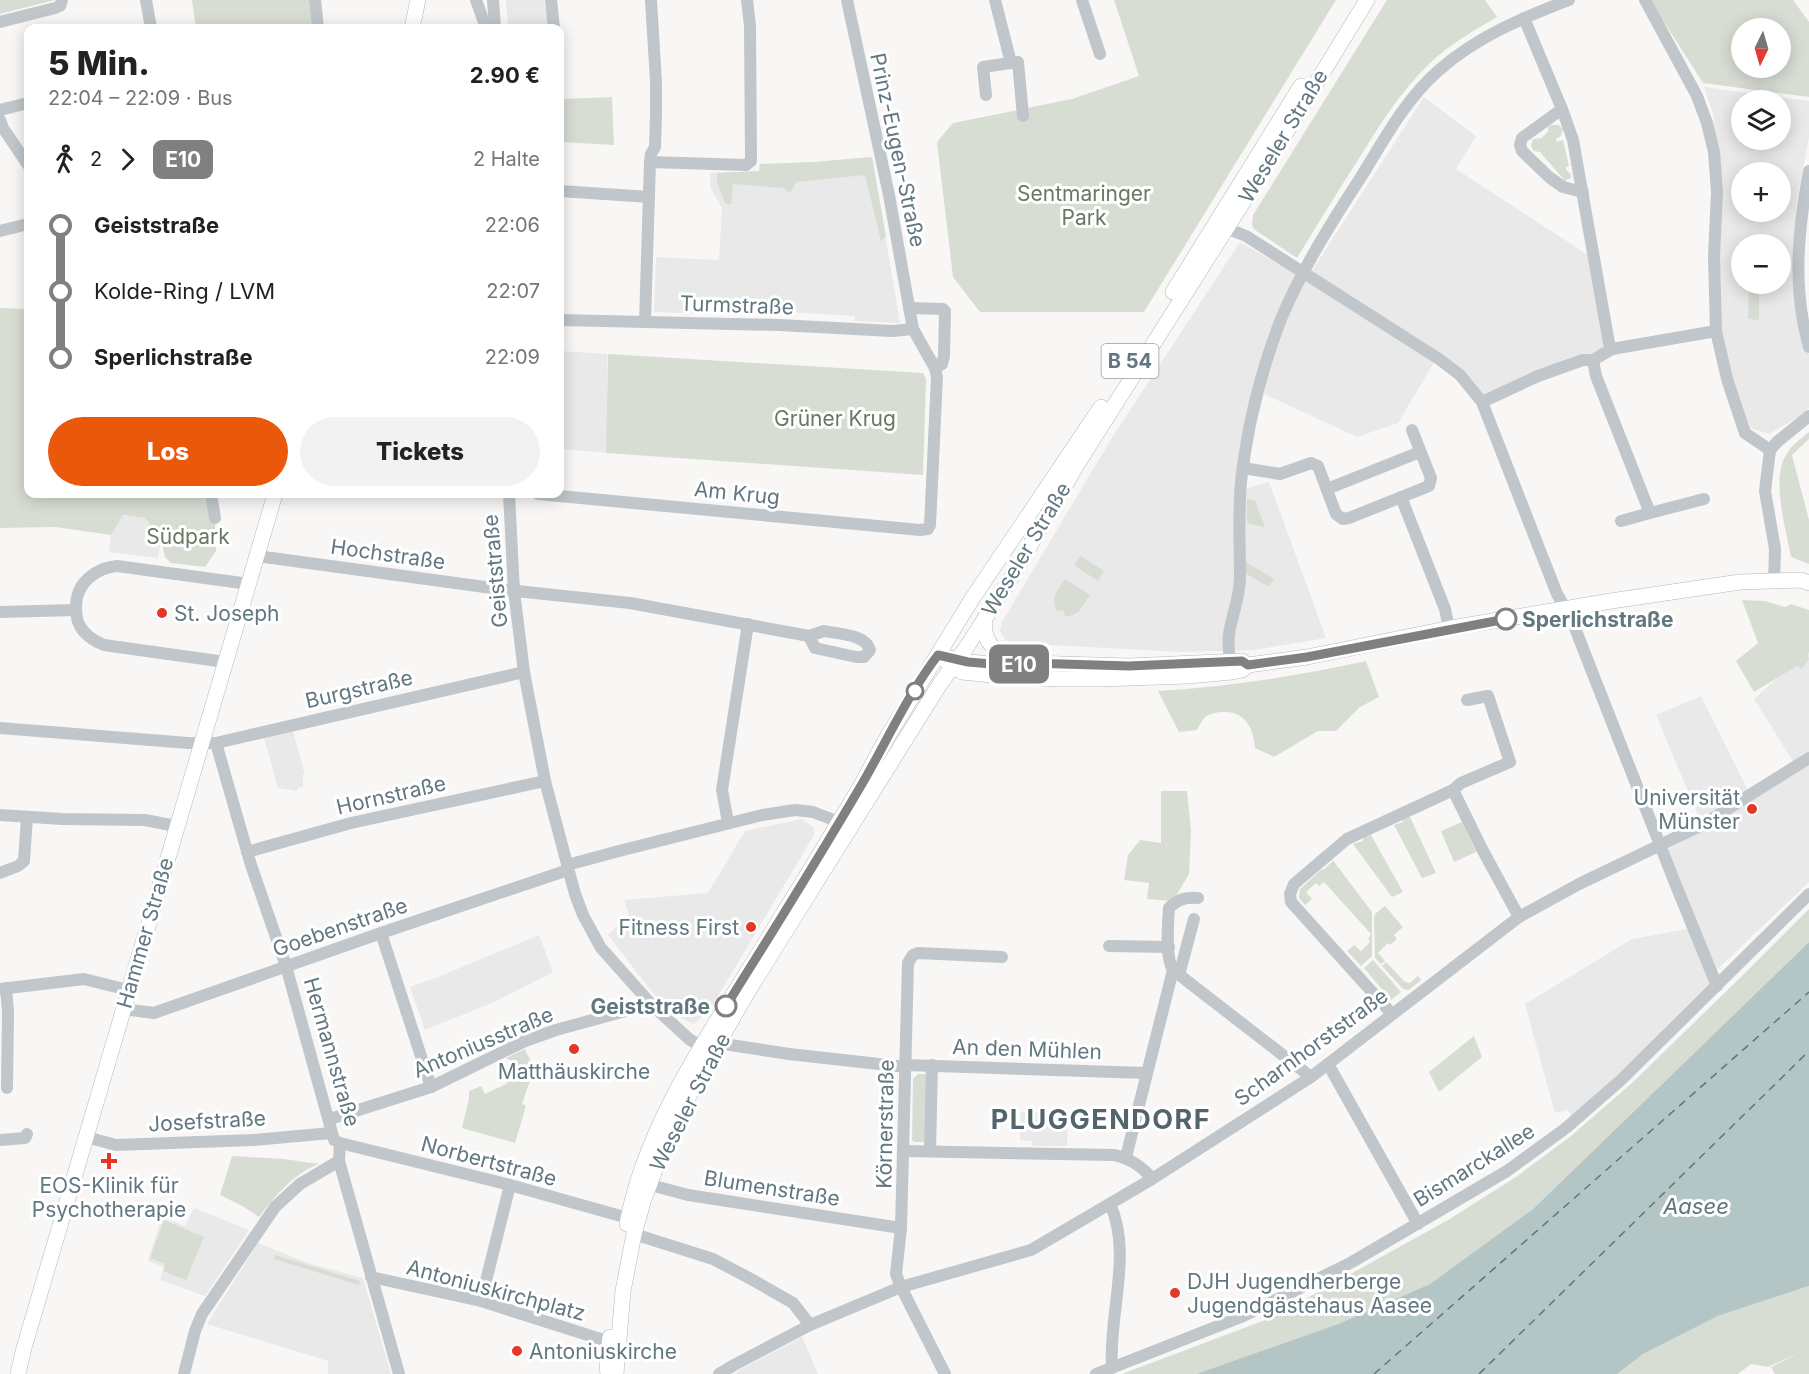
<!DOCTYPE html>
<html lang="de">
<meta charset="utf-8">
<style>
:root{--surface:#fff;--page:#f2f2f2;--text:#222;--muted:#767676;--accent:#ea580c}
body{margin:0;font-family:Inter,sans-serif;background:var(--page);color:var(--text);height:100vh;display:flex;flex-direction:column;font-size:22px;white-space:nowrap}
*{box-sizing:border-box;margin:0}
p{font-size:20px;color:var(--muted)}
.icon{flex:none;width:33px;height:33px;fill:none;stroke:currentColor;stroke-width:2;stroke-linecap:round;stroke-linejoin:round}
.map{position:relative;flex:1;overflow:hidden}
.drawer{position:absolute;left:24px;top:24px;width:540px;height:474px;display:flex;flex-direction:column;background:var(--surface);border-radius:12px;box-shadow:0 3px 15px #0003}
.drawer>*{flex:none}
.badge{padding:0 12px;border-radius:9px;font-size:21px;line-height:39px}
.needle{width:39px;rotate:185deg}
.fabs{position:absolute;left:1731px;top:18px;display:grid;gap:12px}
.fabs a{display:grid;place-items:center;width:60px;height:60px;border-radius:50%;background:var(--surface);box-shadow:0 3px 15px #0003;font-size:30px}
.map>.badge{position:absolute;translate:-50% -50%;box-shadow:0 0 0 3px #fff}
.legs{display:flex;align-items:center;gap:9px;height:66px;padding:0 24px;font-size:20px}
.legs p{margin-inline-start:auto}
.headline{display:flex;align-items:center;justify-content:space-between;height:102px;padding:0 24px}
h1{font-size:33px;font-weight:800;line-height:45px}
.primary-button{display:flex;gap:12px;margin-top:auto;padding:12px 24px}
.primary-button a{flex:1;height:69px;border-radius:36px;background:var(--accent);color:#fff;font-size:24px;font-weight:800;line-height:69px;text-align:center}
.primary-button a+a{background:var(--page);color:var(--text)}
ul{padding:0 24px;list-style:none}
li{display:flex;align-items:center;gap:21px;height:66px;font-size:22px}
li i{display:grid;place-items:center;width:9px;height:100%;margin:0 8px;background:currentColor}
li i::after{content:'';width:15px;height:15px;margin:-8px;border:4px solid;border-radius:50%;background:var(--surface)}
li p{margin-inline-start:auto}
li:first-child i{background:linear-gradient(#0000 50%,currentColor 0)}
li:last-child i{background:linear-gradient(currentColor 50%,#0000 0)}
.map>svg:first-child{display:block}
</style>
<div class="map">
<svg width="1809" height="1374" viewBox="0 0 1809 1374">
<rect width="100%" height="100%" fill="#f8f7f5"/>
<g fill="#e8e9e8" fill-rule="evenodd">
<path d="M506 0H544L545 7 549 8 551 28H508Z"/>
<path d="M1704 87 1809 101V137L1797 200 1793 252 1795 300 1801 329 1809 355V408L1798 417 1769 434 1744 426 1719 327V252L1723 192 1713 114ZM1742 100H1780V140H1742ZM1742 172H1780V212H1742ZM1742 244H1780V284H1742Z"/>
<path d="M1424 97 1476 136 1456 169 1591 257 1606 348 1537 372 1484 396 1439 354 1398 423 1357 437 1264 394 1255 427 1245 489 1269 482 1326 638 1254 650 1183 652 1013 643 1005 640 1000 631 1002 622 1110 441 1240 242 1306 280Z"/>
<path d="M872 157 900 323 855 321V316L704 307 703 314 654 312 656 257 719 260 722 208 711 189 710 173 759 171 760 164 814 162Z"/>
<path d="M560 351 607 354V453L560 449Z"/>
<path d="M122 515 145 518 161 539 158 558 109 552 111 535Z"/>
<path d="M1809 650V882L1709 977V988L1573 1117 1567 1110 1555 1113 1525 1004 1632 939 1687 929 1659 855 1704 829 1656 715 1701 696 1747 789 1794 763 1754 699Z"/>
<path d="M293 731 305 774H303V788L300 787 296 791 278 788 264 738Z"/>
<path d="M802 819 814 828V835L709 1011 694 1024 667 1011 608 935 629 915 624 900 708 893 745 831Z"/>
<path d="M539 935 553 972 492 1003 425 1030 410 987 438 977Z"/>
<path d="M1021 1112 1068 1113 1067 1146H1032V1141L1020 1140Z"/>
<path d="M194 1208 249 1230 205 1296 160 1280 164 1267 148 1261 162 1217 185 1226Z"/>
<path d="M258 1243 308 1263 363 1278 391 1374H328V1361L207 1324Z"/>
<path d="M802 1337 818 1374H734L740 1370Z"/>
</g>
<g fill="#d8ddd4" fill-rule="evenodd">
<path d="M0 0H55L0 14Z"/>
<path d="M192 0H309L312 28H196Z"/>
<path d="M1114 0H1336L1144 312H980L953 277 937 142 953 123 1072 99 1139 76Z"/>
<path d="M1387 0H1485L1497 17C1473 31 1449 45 1429 64 1400 92 1379 126 1358 160 1337 193 1317 225 1297 258L1255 230 1252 225 1253 215Z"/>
<path d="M1650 0H1793L1809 22V97L1703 83ZM1742 28H1780V68H1742Z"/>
<path d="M612 97 614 145 560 142V99Z"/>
<path d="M1551 125H1559L1563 129 1561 136 1556 139 1557 142 1563 140 1569 166 1566 167V170L1571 174V178L1566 180V182L1540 152 1534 151 1531 146 1533 139 1542 138 1548 131V127Z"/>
<path d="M872 157 886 236 881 241 865 175 796 182 791 192 785 191V188L733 184 731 204H725L717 182V173L759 171 760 164 814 162Z"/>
<path d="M1749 288 1759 289V320L1748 319Z"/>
<path d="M0 308 28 309V494H203L206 499 209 517 215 522 216 551 205 567 171 563 165 557 161 539 145 518 123 515 111 535 55 527 0 528Z"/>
<path d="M608 354 923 373 926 379 923 475 606 453Z"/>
<path d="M1809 432V439L1792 455 1809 520V564L1791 557C1786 529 1771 479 1786 455 1791 445 1801 439 1809 432Z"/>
<path d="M1247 499 1255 501 1265 527 1249 524 1247 521Z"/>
<path d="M1080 556 1104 571 1098 581 1074 565Z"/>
<path d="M1246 562 1274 579 1269 587 1245 573Z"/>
<path d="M1065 579 1090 595C1083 605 1079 617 1065 616L1064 612 1061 610 1057 611C1050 598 1058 590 1065 579Z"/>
<path d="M1742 600 1765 601 1785 607 1791 604 1809 610V652L1807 655 1809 659 1802 669 1797 666 1754 692 1736 661 1758 643Z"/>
<path d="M1366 661 1379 697 1360 707 1336 731H1318L1274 757 1255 748C1254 729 1245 711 1224 712 1218 712 1210 713 1205 717 1202 720 1199 726 1197 730L1179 732 1158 691C1228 687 1297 676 1366 661Z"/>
<path d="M1161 791H1187L1191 830 1189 874 1173 901 1147 899 1149 883 1124 880 1128 855 1140 840 1161 843Z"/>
<path d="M1410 817 1436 873 1422 878 1394 825 1403 822 1402 820Z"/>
<path d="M1462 822 1476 852 1454 862 1441 831Z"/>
<path d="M1371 835 1403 892 1392 897 1353 844 1363 841V838Z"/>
<path d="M1332 859 1372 912V956L1361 966 1347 951 1354 945 1361 951 1370 942 1368 939 1371 934 1324 882 1319 886 1316 883 1306 892 1312 899 1305 905 1299 898 1300 889 1322 869 1323 870 1332 862Z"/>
<path d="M1385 906 1403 927 1394 935 1397 939 1390 945 1388 943 1378 953 1385 961 1381 964 1375 958 1374 919 1375 914Z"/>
<path d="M1809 909V942L1533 1209 1430 1284 1338 1324 1196 1374H1122L1273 1317 1448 1220 1516 1177 1571 1136 1632 1083 1742 976Z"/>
<path d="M1373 960 1401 992 1391 1000 1364 968Z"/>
<path d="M1386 962 1405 982 1410 983 1418 976 1421 980 1409 990 1403 989 1382 966Z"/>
<path d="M1474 1036 1482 1057 1439 1092 1429 1072Z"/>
<path d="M525 1049 534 1069 522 1104 526 1106 515 1143 462 1128 469 1098V1091L481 1086 485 1094 506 1084 513 1062 506 1058Z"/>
<path d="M918 1074H929L927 1142H914L912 1140 913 1079Z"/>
<path d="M232 1156 284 1159 319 1164C294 1173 275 1196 259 1217L244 1207 220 1195Z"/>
<path d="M164 1220 204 1237 186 1280 163 1271 165 1264 150 1258Z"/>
<path d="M275 1255 360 1281 359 1285 274 1259Z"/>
<path d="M1809 1286V1374H1775L1771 1367 1801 1352 1768 1367 1751 1364 1738 1374H1617L1643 1354 1718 1316Z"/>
</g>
<path fill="#b4c5c6" d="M1809 942V1286L1718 1316 1643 1354 1617 1374H1196L1338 1324 1430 1284 1533 1209Z"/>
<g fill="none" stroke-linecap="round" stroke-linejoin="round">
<g stroke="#5d777b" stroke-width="1.5" stroke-dasharray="8 6" stroke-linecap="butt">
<path d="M1374 1374 1809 992"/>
<path d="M1479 1374 1809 1051"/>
</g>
<g stroke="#b2b8bb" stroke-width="16">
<g id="major">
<path d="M412 28 418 0"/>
<path d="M1173 292 1301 86"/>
<path d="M985 618C981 645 998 655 1021 660"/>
<path d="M950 658 968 662 1004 665 1029 663 1129 666 1242 661 1248 665 1307 657 1451 628 1611 601 1740 582 1801 580 1809 583"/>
<path d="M945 660 962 672 1012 677 1063 679H1100L1188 676 1232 672 1242 670 1248 665"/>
<path d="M627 1224C644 1133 698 1051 746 974 786 910 825 846 863 782L886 739 972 599 1101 407"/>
<path d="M18 1374 24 1348 275 494"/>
<path d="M608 1374 607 1364 610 1337"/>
<path d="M616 1374 623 1291 634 1234 644 1199 668 1135 699 1077 747 993 940 684 966 648 1011 578 1078 463 1252 188 1367 0"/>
</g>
</g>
<g stroke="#c0c6c9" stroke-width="12">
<path d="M146 0 151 28"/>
<path d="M315 0 318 28"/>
<path d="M476 0 486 28"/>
<path d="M493 0 495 28"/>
<path d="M551 0 554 28"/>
<path d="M995 0 1011 63 1018 62 1023 116"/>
<path d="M1082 0 1100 54"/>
<path d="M1645 0 1697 96 1707 123 1714 152 1717 192 1714 257 1716 331 1727 379 1745 433 1770 450 1765 491 1775 549 1774 581"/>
<path d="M1524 18 1562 109 1573 140 1609 343 1612 349"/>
<path d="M0 22 55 8 60 6 62 0"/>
<path d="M986 95 983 67 1011 63"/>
<path d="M1562 109 1522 138 1520 145 1522 151 1549 177 1563 187 1583 192"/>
<path d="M0 110 28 103"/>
<path d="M0 120 3 128 28 165"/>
<path d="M650 162 746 165 751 161 750 26 747 0"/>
<path d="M1809 171C1798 230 1792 288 1809 347"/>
<path d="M560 191 649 197"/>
<path d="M1219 224 1226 228 1246 236 1439 359 1460 375 1482 402 1557 594 1571 618 1673 878 1717 986"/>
<path d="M0 231 28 224"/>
<path d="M909 308 943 309 945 311 944 356 942 364 935 368"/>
<path d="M560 320 779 325 892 331 913 329"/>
<path d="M645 322 650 162 651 154 655 147 656 115V82L651 0"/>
<path d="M1593 360 1596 376 1650 513 1704 499"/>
<path d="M1482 402 1538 376 1583 360H1593L1612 349 1716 331"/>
<path d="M1770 450 1777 442 1809 416"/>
<path d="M1243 468 1280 474 1311 463 1318 466 1336 514 1343 519 1349 518 1429 486 1431 478 1412 430"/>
<path d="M1327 489 1420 452"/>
<path d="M211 494 215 518"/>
<path d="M509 494 514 591 524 672 545 781 575 894 583 915 601 948 651 1004 689 1039 709 1051"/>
<path d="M538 494 920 530 928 529 930 525 937 377 935 368 913 329 889 195 847 0"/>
<path d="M1401 497 1445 609 1449 628"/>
<path d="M1621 521 1650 513"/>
<path d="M257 556 507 590 630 603 809 636"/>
<path d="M0 612 76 610"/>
<path d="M824 631C838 634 866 634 870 650L864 657H856L815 648 809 636Z"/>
<path d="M225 662 104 645C94 641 84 635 79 624 76 619 76 611 76 605 77 583 95 568 117 566L249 584"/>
<path d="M1231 662C1222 629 1240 608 1240 577 1240 545 1238 514 1241 482 1247 427 1261 371 1281 319 1302 269 1331 223 1361 177 1384 140 1405 100 1438 71 1476 37 1522 18 1569 0"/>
<path d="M0 728 188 743H216L524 672"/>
<path d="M216 743 251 865 286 966 334 1140 340 1143 510 1185 628 1218"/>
<path d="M1453 790 1461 783 1510 762 1488 696 1467 700"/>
<path d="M0 815 62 819 145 820 176 826"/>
<path d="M728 822 722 790 748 624"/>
<path d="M247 852 351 823 545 781"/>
<path d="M567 865 619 851 762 815 795 810 813 812 839 822"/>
<path d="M0 873 18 866 24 861 27 817"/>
<path d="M381 933 431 1087"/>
<path d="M1109 946 1169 947"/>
<path d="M1173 970 1311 1077"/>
<path d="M1179 975 1194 919"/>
<path d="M6 988 8 1012 7 1088"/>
<path d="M0 989 84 979 128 990"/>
<path d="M123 1009 154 1013 381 933 568 870"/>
<path d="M1392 1014 1291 902 1290 894 1294 884 1347 839 1453 790 1482 849 1519 917"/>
<path d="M718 1043 789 1054 906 1067"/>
<path d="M1328 1064 1418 1224"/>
<path d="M906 1065 1146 1073"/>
<path d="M330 1119 431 1087 525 1041 556 1030 651 1004"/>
<path d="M86 1137 116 1145 253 1140 331 1133"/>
<path d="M0 1140 25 1138 27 1134"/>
<path d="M340 1143 339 1161 399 1374"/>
<path d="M904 1151 1114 1155C1129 1158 1143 1167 1152 1179"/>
<path d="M930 1151 932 1065"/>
<path d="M1126 1157 1173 970C1165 957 1168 924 1169 908 1178 899 1186 897 1198 898"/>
<path d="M643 1183 688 1195 901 1228"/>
<path d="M1110 1204C1133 1254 1108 1315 1112 1368"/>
<path d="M634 1234 713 1259 751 1279 793 1303 810 1325"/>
<path d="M371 1277 481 1301 610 1342"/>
<path d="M481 1301 510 1185"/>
<path d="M184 1374 195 1331 202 1314 275 1207 300 1184 339 1161"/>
<path d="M719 1374 734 1365 810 1325 901 1287 1031 1250 1152 1179 1311 1077 1519 917 1579 884 1702 825 1809 758"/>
<path d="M945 1374 901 1287 896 1274 901 1228 908 963 913 955 918 953 1002 957"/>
<path d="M1096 1374 1241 1317 1286 1295 1352 1262 1507 1171 1566 1128 1621 1080 1809 894"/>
</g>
<use href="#major" stroke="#fff" stroke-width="15"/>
</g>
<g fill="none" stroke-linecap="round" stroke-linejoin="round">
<g stroke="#fff" stroke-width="14">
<path id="line-1" d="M726 1006C772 933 818 859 862 784 887 741 908 694 938 655L968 662 1004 665 1029 663 1129 666 1242 661 1248 665 1307 657 1506 619"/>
</g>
<use href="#line-1" stroke="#808080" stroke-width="9"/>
</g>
<g fill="#e63626" stroke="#fff" stroke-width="2">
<circle cx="162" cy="613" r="6"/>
<circle cx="1752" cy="809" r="6"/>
<circle cx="751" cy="927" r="6"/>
<circle cx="574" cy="1049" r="6"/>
<path d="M106 1152h6v6h6v6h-6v6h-6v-6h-6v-6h6z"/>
<circle cx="1175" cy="1293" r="6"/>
<circle cx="517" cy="1351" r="6"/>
</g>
<g fill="#fff" stroke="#808080" stroke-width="3">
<circle cx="1506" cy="619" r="10"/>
<circle cx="915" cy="691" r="8"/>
<circle cx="726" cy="1006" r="10"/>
</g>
<g text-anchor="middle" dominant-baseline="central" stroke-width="6" stroke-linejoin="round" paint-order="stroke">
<rect fill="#fff" stroke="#91a0a6" stroke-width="1.5" x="1101.5" y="344" width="57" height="34" rx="4.5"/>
<g font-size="20" font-weight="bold" fill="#627880">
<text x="1130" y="361">B 54</text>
</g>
<g font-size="21" fill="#627880" stroke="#fff">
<text transform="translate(1283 136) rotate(-59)">Weseler Straße</text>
<text transform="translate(898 150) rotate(78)">Prinz-Eugen-Straße</text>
<text transform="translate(737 305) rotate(2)">Turmstraße</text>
<text transform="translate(737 493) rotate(6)">Am Krug</text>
<text transform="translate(1026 549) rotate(-59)">Weseler Straße</text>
<text transform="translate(388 554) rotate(8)">Hochstraße</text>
<text transform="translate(495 571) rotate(-95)">Geiststraße</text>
<text transform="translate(359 689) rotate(-13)">Burgstraße</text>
<text transform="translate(391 795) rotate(-13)">Hornstraße</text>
<text transform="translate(340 927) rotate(-19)">Goebenstraße</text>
<text transform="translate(145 933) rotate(-74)">Hammer Straße</text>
<text transform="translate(483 1042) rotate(-23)">Antoniusstraße</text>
<text transform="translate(1311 1047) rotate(-36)">Scharnhorststraße</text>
<text transform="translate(1027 1049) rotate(2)">An den Mühlen</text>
<text transform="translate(332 1052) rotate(74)">Hermannstraße</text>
<text transform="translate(690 1102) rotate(-63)">Weseler Straße</text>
<text transform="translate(207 1121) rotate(-3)">Josefstraße</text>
<text transform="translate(885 1124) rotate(-89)">Körnerstraße</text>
<text transform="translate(489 1161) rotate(15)">Norbertstraße</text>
<text transform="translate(1474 1165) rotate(-32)">Bismarckallee</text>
<text transform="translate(772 1188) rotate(9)">Blumenstraße</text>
<text transform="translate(496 1290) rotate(15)">Antoniuskirchplatz</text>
</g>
<g font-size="21" fill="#697861" stroke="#fff">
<text x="1084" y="193">Sentmaringer<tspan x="1084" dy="24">Park</tspan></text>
<text x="835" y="418">Grüner Krug</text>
<text x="188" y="536">Südpark</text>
</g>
<g font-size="21" fill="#627880" stroke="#fff" text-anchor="start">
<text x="174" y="613">St. Joseph</text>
<text x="1740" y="797" text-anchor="end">Universität<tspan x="1740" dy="24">Münster</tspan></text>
<text x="739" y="927" text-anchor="end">Fitness First</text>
<text x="574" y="1071" text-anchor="middle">Matthäuskirche</text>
<text x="109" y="1185" text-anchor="middle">EOS-Klinik für<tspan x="109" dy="24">Psychotherapie</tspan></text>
<text x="1187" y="1281">DJH Jugendherberge<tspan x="1187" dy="24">Jugendgästehaus Aasee</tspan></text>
<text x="529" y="1351">Antoniuskirche</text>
</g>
<g font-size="21" font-weight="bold" fill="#627880" stroke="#fff" text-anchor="start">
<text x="1522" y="619">Sperlichstraße</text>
<text x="710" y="1006" text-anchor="end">Geiststraße</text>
</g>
<g font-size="22" font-style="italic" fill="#5d777b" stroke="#fff">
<text x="1696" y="1206">Aasee</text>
</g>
<g font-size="27" font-weight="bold" letter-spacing="1.5" fill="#54646b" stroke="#fff">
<text x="1101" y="1119">PLUGGENDORF</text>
</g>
</g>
</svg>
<div class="fabs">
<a><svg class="needle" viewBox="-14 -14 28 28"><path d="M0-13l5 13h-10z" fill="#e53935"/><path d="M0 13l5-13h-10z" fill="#767676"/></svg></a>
<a><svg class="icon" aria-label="layers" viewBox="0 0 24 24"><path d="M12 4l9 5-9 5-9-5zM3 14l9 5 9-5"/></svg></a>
<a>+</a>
<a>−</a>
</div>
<b class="badge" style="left:1019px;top:664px;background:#808080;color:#fff">E10</b>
<section class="drawer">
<div class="headline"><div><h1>5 Min.</h1><p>22:04 – 22:09 · Bus</p></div><b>2.90 €</b></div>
<div class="legs"><svg class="icon" aria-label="walk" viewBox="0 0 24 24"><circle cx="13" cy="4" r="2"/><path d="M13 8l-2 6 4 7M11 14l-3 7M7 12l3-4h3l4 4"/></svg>2<svg class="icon" aria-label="forward" viewBox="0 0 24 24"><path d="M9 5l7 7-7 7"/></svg><b class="badge" style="background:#808080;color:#fff">E10</b><p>2 Halte</p></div>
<ul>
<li><i style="color:#808080"></i><b>Geiststraße</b><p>22:06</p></li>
<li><i style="color:#808080"></i><span>Kolde-Ring / LVM</span><p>22:07</p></li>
<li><i style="color:#808080"></i><b>Sperlichstraße</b><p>22:09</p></li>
</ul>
<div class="primary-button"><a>Los</a><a>Tickets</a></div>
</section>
</div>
